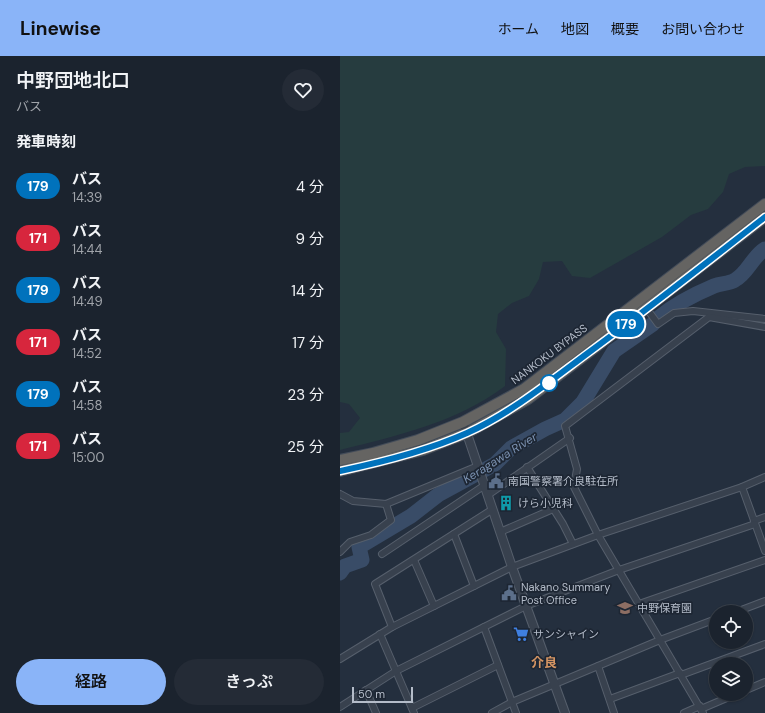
<!DOCTYPE html>
<html lang="ja">
<meta charset="utf-8">
<style>
:root{--surface:#1b232e;--page:#242b36;--text:#f1f3f6;--muted:#a0a4aa;--line:#39404a;--accent:#8ab4f8}
body{margin:0;font-family:"DM Sans","Noto Sans JP",sans-serif;background:var(--page);color:var(--text);height:100vh;display:flex;flex-direction:column;font-size:15px;white-space:nowrap}
*{box-sizing:border-box;margin:0}
p{font-size:13px;color:var(--muted)}
.icon{flex:none;width:22px;height:22px;fill:none;stroke:currentColor;stroke-width:2;stroke-linecap:round;stroke-linejoin:round}
.map{position:relative;flex:1;overflow:hidden}
.panel{display:flex;flex-direction:column;background:var(--surface);width:340px}
.panel>*{flex:none}
.badge{padding:0 8px;border-radius:13px;font-size:14px;line-height:26px}
.buttons{position:absolute;left:369px;top:549px;display:grid;gap:8px}
.buttons a{display:grid;place-items:center;width:44px;height:44px;border-radius:50%;background:var(--surface);box-shadow:0 1px 3px #0004,0 0 0 1px var(--line);font-size:20px}
.scale{position:absolute;left:12px;bottom:10px;width:61px;box-sizing:border-box;padding-left:4px;border:2px solid #b4bcc9;border-top:0;font-size:11px;line-height:14px;white-space:nowrap;color:#b4bcc9;-webkit-text-stroke:3px #1d2633;paint-order:stroke}
.map>.badge{position:absolute;translate:-50% -50%;box-shadow:0 0 0 2px #fff}
h2{padding:0 16px;font-size:15px;line-height:36px}
.round{display:grid;place-items:center;flex:none;width:42px;height:42px;border-radius:21px;background:var(--page)}
.headline{display:flex;align-items:center;justify-content:space-between;height:68px;padding:0 16px}
h1{font-size:19px;font-weight:600;line-height:30px}
.cta{display:flex;gap:8px;margin-top:auto;padding:8px 16px}
.cta a{flex:1;height:46px;border-radius:24px;background:var(--accent);color:#111;font-size:16px;font-weight:600;line-height:46px;text-align:center}
.cta a+a{background:var(--page);color:var(--text)}
ul{padding:0;list-style:none}
li{display:flex;align-items:center;gap:12px;height:52px;padding:0 16px}
li div{flex:1}
li b{display:block;font-size:15px}
li em{font-style:normal}
li .badge{min-width:44px;font-weight:700;text-align:center}
header{display:flex;align-items:center;gap:24px;box-sizing:border-box;height:56px;padding:0 20px;background:var(--accent);color:#111}
header strong{font-size:19px}
nav{display:flex;gap:22px;margin-inline-start:auto;font-size:14px}
main{display:flex;flex:1;min-height:0}
.map>svg:first-child{display:block}
</style>
<header>
<strong>Linewise</strong>
<nav><a>ホーム</a><a>地図</a><a>概要</a><a>お問い合わせ</a></nav>
</header>
<main>
<section class="panel">
<div class="headline"><div><h1>中野団地北口</h1><p>バス</p></div><a class="round"><svg class="icon" aria-label="heart" viewBox="0 0 24 24"><path d="M12 20l-8-8c-3-5 5-10 8-4 3-6 11-1 8 4z"/></svg></a></div>
<h2>発車時刻</h2>
<ul>
<li><span class="badge" style="background:#0072bc;color:#fff">179</span><div><b>バス</b><p>14:39</p></div><em>4 分</em></li>
<li><span class="badge" style="background:#d7263d;color:#fff">171</span><div><b>バス</b><p>14:44</p></div><em>9 分</em></li>
<li><span class="badge" style="background:#0072bc;color:#fff">179</span><div><b>バス</b><p>14:49</p></div><em>14 分</em></li>
<li><span class="badge" style="background:#d7263d;color:#fff">171</span><div><b>バス</b><p>14:52</p></div><em>17 分</em></li>
<li><span class="badge" style="background:#0072bc;color:#fff">179</span><div><b>バス</b><p>14:58</p></div><em>23 分</em></li>
<li><span class="badge" style="background:#d7263d;color:#fff">171</span><div><b>バス</b><p>15:00</p></div><em>25 分</em></li>
</ul>
<div class="cta"><a>経路</a><a>きっぷ</a></div>
</section>
<div class="map">
<svg width="425" height="657" viewBox="0 0 425 657">
<rect width="100%" height="100%" fill="#242f3e"/>
<path fill="#263c3f" d="M0 0H425V110L405 111 389 118 383 136 368 153 351 159 322 181 250 222 232 220 222 205 203 206 199 223 189 240 172 247 158 258 156 276 166 293 165 330C118 366 56 380 0 394V377L9 376 20 362 9 348 0 346Z"/>
<g fill="none" stroke-linecap="round" stroke-linejoin="round">
<g stroke="#394c67" stroke-width="15">
<path d="M318 262C334 249 355 238 374 230 381 227 389 228 395 224 408 217 412 201 425 193"/>
<path d="M0 517 5 510 22 504 19 491 71 460 98 439 155 408 171 392 205 373 225 364 243 346 274 295 313 268"/>
</g>
<g stroke="#565f6c" stroke-width="8">
<g id="minor">
<path d="M307 253 318 268 334 257 353 255 425 263"/>
<path d="M187 411 223 468 233 488"/>
<path d="M402 431 425 495"/>
<path d="M0 438 13 445 46 448 138 410"/>
<path d="M148 439 230 382"/>
<path d="M414 465 425 461"/>
<path d="M160 476 213 453"/>
<path d="M114 478 134 530"/>
<path d="M0 496 10 486 31 479 51 464 46 448"/>
<path d="M42 498 145 429"/>
<path d="M74 504 94 550"/>
<path d="M299 548 425 504"/>
<path d="M396 556 425 545"/>
<path d="M52 571 35 528 153 453"/>
<path d="M144 571 176 657"/>
<path d="M40 578 74 657"/>
<path d="M0 603 52 571 172 511 258 479 402 431 425 421"/>
<path d="M258 610 274 657"/>
<path d="M341 619 425 588"/>
<path d="M26 634 36 657"/>
<path d="M406 634 425 626"/>
<path d="M270 643 340 617"/>
<path d="M0 651 56 615 186 550 279 514 415 468"/>
<path d="M72 652 158 609"/>
<path d="M361 653 396 638"/>
<path d="M152 657 172 646 320 584 376 563"/>
<path d="M344 657 360 650"/>
<path d="M363 657 258 479 234 431 237 413 225 370 369 261 425 271"/>
</g>
</g>
<g stroke="#565f6c" stroke-width="10">
<path id="tertiary" d="M123 366 172 511 225 657"/>
</g>
<g stroke="#434c59" stroke-width="12">
<g id="trunk">
<path d="M0 404 33 397 78 384 123 366 184 333 425 148"/>
<path d="M0 415 83 394 127 377 188 343 425 161"/>
</g>
</g>
<use href="#minor" stroke="#38414e" stroke-width="6"/>
<use href="#tertiary" stroke="#38414e" stroke-width="8"/>
<use href="#trunk" stroke="#656462" stroke-width="10"/>
</g>
<g fill="none" stroke-linecap="round" stroke-linejoin="round">
<g stroke="#fff" stroke-width="9">
<path id="line" d="M0 415C43 406 87 395 127 377 171 357 209 326 248 297 308 253 366 207 425 161"/>
</g>
<use href="#line" stroke="#0072bc" stroke-width="6"/>
</g>
<defs>
<g id="civic-bare" transform="scale(1.2)"><path d="M-.6-6.5H3V-4.5H.6V-3L4-1V1h2V6H-6V1h2V-1L-.6-3ZM-1.2 2.5V6h2.4V2.5Z" fill="#5c6f8a" stroke="#1d2633" stroke-width="2.5" paint-order="stroke"/></g>
<g id="building-bare" transform="scale(1.2)"><path d="M-4-6H4V6H1V3H-1V6H-4ZM-2.5-4.3h1.7v1.8h-1.7ZM.8-4.3h1.7v1.8H.8ZM-2.5-1h1.7V.8h-1.7ZM.8-1h1.7V.8H.8Z" fill="#0f9aa8" stroke="#1d2633" stroke-width="2.5" paint-order="stroke"/></g>
<g id="school-bare" transform="scale(1.2)"><path d="M0-5L7-2L0 1L-7-2ZM-4 1L0 2.5L4 1V4Q0 6-4 4Z" fill="#8d6e63" stroke="#1d2633" stroke-width="2.5" paint-order="stroke"/></g>
<g id="supermarket-bare" transform="scale(1.2)"><path d="M-6-5.5h2.5l.6 2H6L4.5 2H-2.5L-4.4-4H-6ZM-1.5 3.2a1.3 1.3 0 1 0 .1 0ZM3 3.2a1.3 1.3 0 1 0 .1 0Z" fill="#3f7fe0" stroke="#1d2633" stroke-width="2.5" paint-order="stroke"/></g>
</defs>
<g fill-rule="evenodd">
<use href="#civic-bare" x="156" y="425"/>
<use href="#building-bare" x="166" y="447"/>
<use href="#civic-bare" x="169" y="537"/>
<use href="#school-bare" x="285" y="552"/>
<use href="#supermarket-bare" x="181" y="578"/>
</g>
<circle fill="#fff" stroke="#0072bc" stroke-width="2" cx="209" cy="327" r="8"/>
<g text-anchor="middle" dominant-baseline="central" stroke-width="3.5" stroke-linejoin="round" paint-order="stroke">
<g font-size="11" fill="#b4bcc9" stroke="#1d2633">
<text transform="translate(209 298) rotate(-37)">NANKOKU BYPASS</text>
</g>
<g font-size="11" fill="#b4bcc9" stroke="#1d2633" text-anchor="start">
<text x="168" y="425">南国警察署介良駐在所</text>
<text x="178" y="447">けら小児科</text>
<text x="181" y="531">Nakano Summary<tspan x="181" dy="13">Post Office</tspan></text>
<text x="297" y="552">中野保育園</text>
<text x="193" y="578">サンシャイン</text>
</g>
<g font-size="12" font-style="italic" fill="#7c92b1" stroke="#1d2633">
<text transform="translate(160 402) rotate(-32)">Keragawa River</text>
</g>
<g font-size="13" font-weight="bold" fill="#d59563" stroke="#1d2633">
<text x="204" y="606">介良</text>
</g>
</g>
</svg>
<div class="buttons">
<a><svg class="icon" aria-label="locate" viewBox="0 0 24 24"><circle cx="12" cy="12" r="6"/><path d="M12 2v4M12 18v4M2 12h4M18 12h4"/></svg></a>
<a><svg class="icon" aria-label="layers" viewBox="0 0 24 24"><path d="M12 4l9 5-9 5-9-5zM3 14l9 5 9-5"/></svg></a>
</div>
<div class="scale">50 m</div>
<b class="badge" style="left:286px;top:268px;background:#0072bc;color:#fff">179</b>
</div>
</main>
